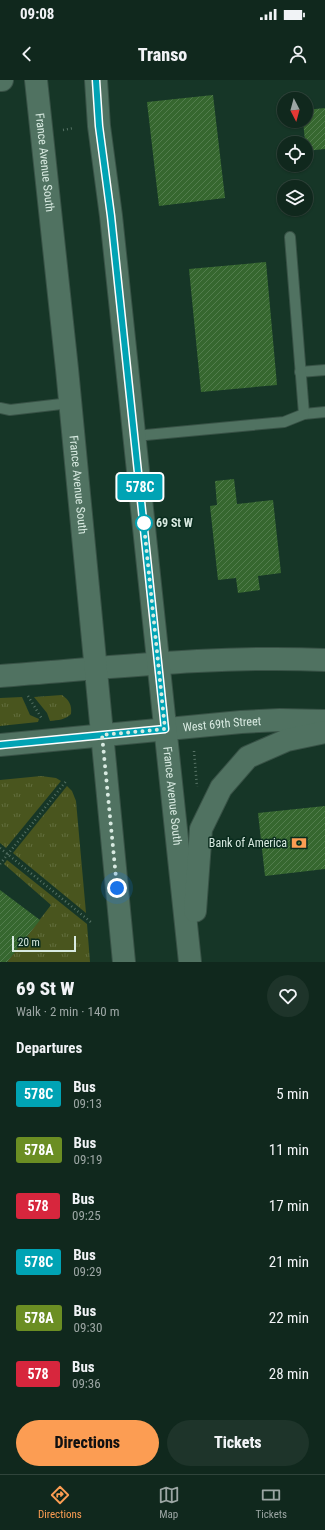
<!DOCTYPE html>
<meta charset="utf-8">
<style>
:root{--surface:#10281d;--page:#1e342a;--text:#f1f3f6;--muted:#9ca6a4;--line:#30443b;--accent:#fc9d53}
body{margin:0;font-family:"Roboto Condensed",sans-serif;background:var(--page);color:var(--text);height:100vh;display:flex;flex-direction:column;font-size:15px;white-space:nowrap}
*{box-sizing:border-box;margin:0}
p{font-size:13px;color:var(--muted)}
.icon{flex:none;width:22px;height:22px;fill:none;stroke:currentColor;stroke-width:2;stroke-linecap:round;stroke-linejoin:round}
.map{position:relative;height:882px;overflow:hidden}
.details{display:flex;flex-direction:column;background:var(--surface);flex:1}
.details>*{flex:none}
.badge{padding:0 8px;border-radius:3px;font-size:14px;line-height:26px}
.needle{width:26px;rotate:174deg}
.buttons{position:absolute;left:277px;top:12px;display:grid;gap:8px}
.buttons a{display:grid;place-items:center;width:36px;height:36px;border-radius:50%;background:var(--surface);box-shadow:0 1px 3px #0004,0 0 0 1px var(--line);font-size:20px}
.scale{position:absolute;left:12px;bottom:10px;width:64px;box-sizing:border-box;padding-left:4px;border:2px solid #d8eae1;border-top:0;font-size:11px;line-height:14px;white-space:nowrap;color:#d8eae1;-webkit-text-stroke:3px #0a2c1e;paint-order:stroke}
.you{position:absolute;width:20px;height:20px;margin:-10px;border:3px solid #fff;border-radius:50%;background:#1a73e8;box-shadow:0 0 0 6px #1a73e833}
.map>.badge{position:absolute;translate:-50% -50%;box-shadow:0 0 0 2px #fff}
h2{padding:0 16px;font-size:15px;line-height:36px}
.round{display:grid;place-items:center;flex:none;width:42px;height:42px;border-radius:21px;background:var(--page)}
.head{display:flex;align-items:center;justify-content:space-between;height:68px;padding:0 16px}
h1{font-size:19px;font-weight:800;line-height:30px}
.cta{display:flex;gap:8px;margin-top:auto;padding:8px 16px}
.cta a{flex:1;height:46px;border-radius:24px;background:var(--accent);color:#111;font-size:16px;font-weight:800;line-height:46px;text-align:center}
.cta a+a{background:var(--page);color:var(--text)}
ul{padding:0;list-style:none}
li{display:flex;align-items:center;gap:12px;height:56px;padding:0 16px}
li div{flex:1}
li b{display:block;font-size:15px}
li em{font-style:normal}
li .badge{min-width:44px;font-weight:700;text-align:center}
.status{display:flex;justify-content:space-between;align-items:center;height:28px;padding:0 20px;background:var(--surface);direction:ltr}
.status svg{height:11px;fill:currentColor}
header{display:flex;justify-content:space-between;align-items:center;height:52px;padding:0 16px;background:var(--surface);font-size:18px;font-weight:800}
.tabs{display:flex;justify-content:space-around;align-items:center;height:56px;border-top:1px solid var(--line);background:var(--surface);font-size:11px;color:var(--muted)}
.tabs a{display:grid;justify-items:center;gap:2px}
.tabs .selected{color:var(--accent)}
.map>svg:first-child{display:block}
</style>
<div class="status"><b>09:08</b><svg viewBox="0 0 49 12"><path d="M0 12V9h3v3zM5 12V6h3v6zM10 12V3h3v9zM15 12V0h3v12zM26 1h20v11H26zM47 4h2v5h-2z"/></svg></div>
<header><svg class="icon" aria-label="back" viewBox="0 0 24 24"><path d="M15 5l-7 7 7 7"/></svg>Transo<svg class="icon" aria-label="person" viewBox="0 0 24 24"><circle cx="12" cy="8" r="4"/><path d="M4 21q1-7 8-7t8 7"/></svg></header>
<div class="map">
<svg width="325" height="882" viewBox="0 0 325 882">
<defs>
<pattern id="grass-tufts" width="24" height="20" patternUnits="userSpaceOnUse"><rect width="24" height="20" fill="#49551e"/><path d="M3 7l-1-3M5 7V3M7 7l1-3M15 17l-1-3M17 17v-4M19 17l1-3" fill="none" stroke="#626e3e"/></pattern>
<pattern id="building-hatch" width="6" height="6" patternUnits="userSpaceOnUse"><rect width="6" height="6" fill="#36672f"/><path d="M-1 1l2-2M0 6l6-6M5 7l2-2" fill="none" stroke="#527d4d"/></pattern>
</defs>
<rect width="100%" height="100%" fill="#163627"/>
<g fill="url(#grass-tufts)">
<path d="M62 615C69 620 72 625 71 634 65 640 58 640 50 641L47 633 34 617Z"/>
<path d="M22 617 30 635 39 639 38 642 0 646V618Z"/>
<path d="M41 696 56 698 61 701 6 768 0 763V700Z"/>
<path d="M67 706 72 711 76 721 86 833 13 773Z"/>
<path d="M7 780 87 844 90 882H7L51 825 4 784Z"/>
</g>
<g fill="url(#building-hatch)">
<path d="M213 15 225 118 159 126 147 22Z"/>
<path d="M325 28V69L306 71 303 41H306V30Z"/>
<path d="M266 182 277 305 201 312 189 189Z"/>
<path d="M234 399 237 424 273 420 281 493 258 496 260 510 238 513 236 498 218 500 210 426 217 425 215 401Z"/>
<path d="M325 726V789L265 796 258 733Z"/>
<path d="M0 810 40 840 7 882H0Z"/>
</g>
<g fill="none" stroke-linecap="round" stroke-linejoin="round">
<g stroke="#385246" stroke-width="12">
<g id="service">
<path d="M300 292 325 290"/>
<path d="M0 328 10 330 70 323"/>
<path d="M304 334 325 332"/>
<path d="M135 356 284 342 304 334 290 157"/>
</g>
</g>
<g stroke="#385246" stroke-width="24">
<g id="tertiary">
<path d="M0 0H2"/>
<path d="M0 596C108 588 217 575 325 580"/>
<path id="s1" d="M0 665 241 642 280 640 325 641"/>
</g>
</g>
<g stroke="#385246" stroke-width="24">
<g id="secondary">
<path id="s2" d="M36 0 67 289 124 882"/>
<path id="s3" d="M96 0 99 46 111 136 190 882"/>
<path d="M195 831 201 749 221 708 248 677 287 660 325 652"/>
</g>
</g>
<g stroke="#567265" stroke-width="2.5" stroke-dasharray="1 3" stroke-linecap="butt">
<path d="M63 50 74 48"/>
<path d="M28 616 42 639"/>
<path d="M194 671 197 707"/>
<path d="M0 768 92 843"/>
<path d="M0 784 67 700"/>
</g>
<use href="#service" stroke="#507261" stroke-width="10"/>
<use href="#tertiary" stroke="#507261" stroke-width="22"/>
<use href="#secondary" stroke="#507261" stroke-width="22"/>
</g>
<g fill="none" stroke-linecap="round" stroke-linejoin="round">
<g stroke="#fff" stroke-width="9">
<path id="line" d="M0 665 165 649 111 136 99 46 96 0"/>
</g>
<use href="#line" stroke="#00a3b4" stroke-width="6"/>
<path stroke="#d8eae1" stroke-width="4" stroke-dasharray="0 7.2" d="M117 808 102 655 165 649 143 436 144 443"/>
</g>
<defs>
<g id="bank-bare" transform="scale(1.2)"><path d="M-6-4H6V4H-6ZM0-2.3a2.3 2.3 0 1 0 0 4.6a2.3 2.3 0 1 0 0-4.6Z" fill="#fc9d53" stroke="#0a2c1e" stroke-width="2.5" paint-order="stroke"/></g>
</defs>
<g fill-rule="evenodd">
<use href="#bank-bare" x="299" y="763"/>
</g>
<circle fill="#fff" stroke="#00a3b4" stroke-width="2" cx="144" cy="443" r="8"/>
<g text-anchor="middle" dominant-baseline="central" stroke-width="3" stroke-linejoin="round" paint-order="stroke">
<g font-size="12" fill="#d8eae1" stroke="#0a2c1e">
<text stroke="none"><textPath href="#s2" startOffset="83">France Avenue South</textPath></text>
<text stroke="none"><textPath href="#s2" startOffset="407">France Avenue South</textPath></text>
<text stroke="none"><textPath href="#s1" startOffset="223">West 69th Street</textPath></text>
<text stroke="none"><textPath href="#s3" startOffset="720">France Avenue South</textPath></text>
</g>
<g font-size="12" font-weight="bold" fill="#d8eae1" stroke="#0a2c1e" text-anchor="start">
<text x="156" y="443">69 St W</text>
</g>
<g font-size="12" fill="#d8eae1" stroke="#0a2c1e" text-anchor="end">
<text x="287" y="763">Bank of America</text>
</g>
</g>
</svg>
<div class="buttons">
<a><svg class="needle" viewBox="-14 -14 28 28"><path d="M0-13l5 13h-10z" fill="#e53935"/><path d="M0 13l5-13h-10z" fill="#9ca6a4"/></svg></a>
<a><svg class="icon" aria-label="locate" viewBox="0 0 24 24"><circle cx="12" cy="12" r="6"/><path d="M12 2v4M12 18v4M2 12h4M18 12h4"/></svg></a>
<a><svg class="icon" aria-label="layers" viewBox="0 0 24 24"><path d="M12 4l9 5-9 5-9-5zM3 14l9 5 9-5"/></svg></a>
</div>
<div class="scale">20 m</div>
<div class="you" style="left:117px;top:808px"></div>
<b class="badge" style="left:140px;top:407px;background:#00a3b4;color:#fff">578C</b>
</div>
<section class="details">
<div class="head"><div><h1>69 St W</h1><p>Walk · 2 min · 140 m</p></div><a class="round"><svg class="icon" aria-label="heart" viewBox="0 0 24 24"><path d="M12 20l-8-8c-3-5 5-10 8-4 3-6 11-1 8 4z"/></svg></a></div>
<h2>Departures</h2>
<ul>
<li><span class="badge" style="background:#00a3b4;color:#fff">578C</span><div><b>Bus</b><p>09:13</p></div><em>5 min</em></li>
<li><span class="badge" style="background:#6b8e23;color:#fff">578A</span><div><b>Bus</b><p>09:19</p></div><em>11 min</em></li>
<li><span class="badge" style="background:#d7263d;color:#fff">578</span><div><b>Bus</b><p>09:25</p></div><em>17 min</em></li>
<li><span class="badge" style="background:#00a3b4;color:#fff">578C</span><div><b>Bus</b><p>09:29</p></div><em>21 min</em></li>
<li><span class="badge" style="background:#6b8e23;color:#fff">578A</span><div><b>Bus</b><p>09:30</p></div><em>22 min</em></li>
<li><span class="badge" style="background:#d7263d;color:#fff">578</span><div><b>Bus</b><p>09:36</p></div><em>28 min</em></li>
</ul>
<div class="cta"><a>Directions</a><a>Tickets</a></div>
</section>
<nav class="tabs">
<a class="selected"><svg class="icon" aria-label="directions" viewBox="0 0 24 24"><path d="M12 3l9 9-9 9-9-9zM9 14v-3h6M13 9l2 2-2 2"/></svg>Directions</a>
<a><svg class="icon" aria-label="map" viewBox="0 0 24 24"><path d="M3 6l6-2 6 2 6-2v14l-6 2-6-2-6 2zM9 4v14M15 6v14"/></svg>Map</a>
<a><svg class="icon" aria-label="tickets" viewBox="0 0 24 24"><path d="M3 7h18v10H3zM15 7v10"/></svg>Tickets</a>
</nav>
